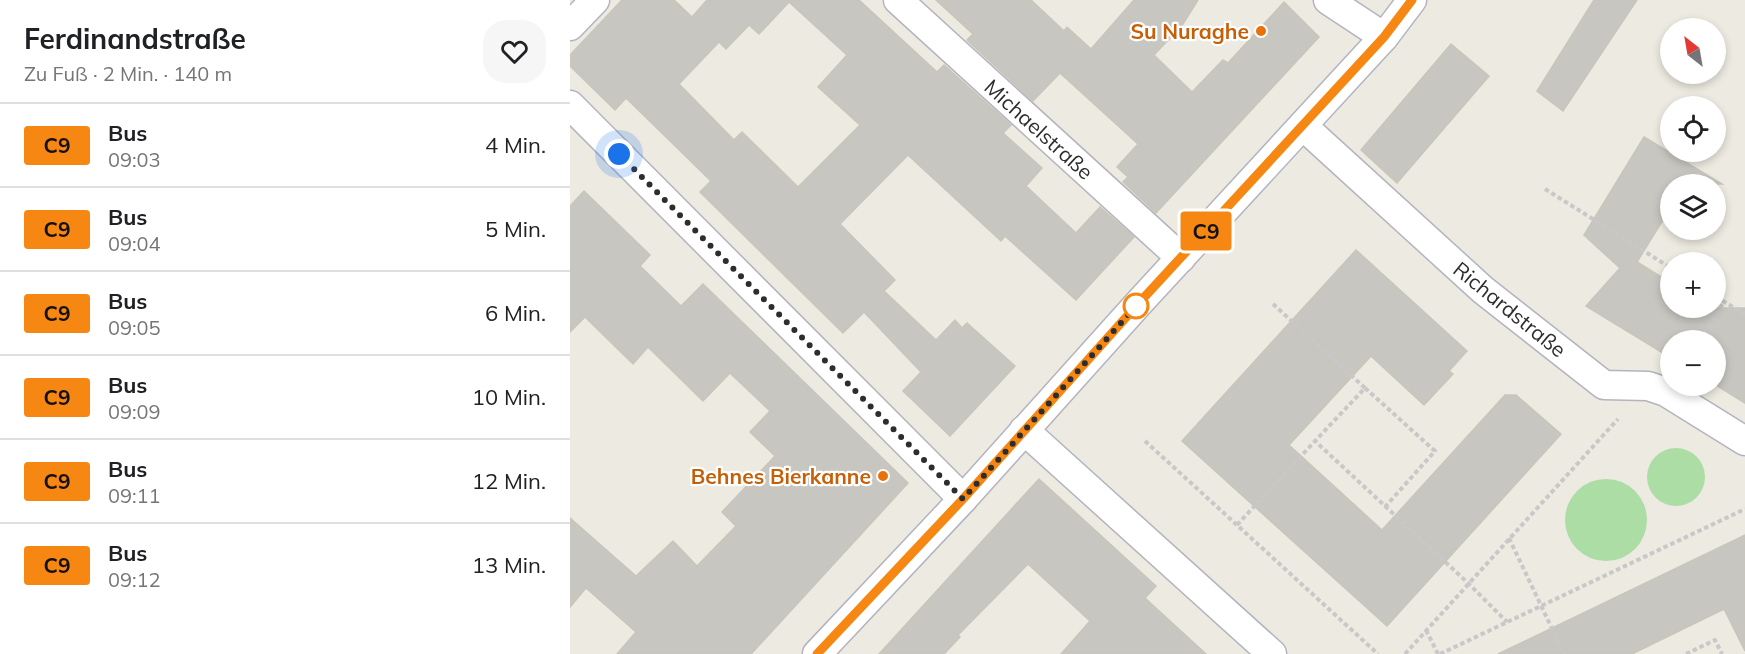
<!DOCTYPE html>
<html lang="de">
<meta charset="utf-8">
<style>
:root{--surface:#fff;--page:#f6f6f6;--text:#202124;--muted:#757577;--line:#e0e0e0}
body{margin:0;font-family:Mulish,sans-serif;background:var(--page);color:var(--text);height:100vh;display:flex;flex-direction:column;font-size:22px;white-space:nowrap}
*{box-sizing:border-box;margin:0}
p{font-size:20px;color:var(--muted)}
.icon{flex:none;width:33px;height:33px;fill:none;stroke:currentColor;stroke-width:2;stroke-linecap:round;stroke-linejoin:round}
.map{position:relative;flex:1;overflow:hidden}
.side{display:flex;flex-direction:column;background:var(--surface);width:570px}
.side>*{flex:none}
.badge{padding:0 12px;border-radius:4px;font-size:21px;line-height:39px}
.needle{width:39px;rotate:329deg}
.fabs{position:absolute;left:1090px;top:18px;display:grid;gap:12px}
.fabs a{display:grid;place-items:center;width:66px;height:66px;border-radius:50%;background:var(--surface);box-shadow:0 3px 9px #0003;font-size:30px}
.you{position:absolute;width:30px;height:30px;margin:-15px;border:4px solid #fff;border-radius:50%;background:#1a73e8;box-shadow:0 0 0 9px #1a73e833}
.map>.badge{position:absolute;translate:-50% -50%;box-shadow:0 0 0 3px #fff}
.round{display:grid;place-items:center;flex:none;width:63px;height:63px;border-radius:24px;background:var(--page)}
.headline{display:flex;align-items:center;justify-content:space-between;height:102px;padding:0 24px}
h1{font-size:28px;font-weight:700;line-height:45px}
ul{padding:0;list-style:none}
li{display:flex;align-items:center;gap:18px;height:84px;padding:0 24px;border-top:2px solid var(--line)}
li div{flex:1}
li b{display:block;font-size:22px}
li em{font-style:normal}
li .badge{min-width:66px;font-weight:700;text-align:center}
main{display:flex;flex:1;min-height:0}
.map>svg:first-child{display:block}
</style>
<main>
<section class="side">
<div class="headline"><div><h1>Ferdinandstraße</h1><p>Zu Fuß · 2 Min. · 140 m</p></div><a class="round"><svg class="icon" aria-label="heart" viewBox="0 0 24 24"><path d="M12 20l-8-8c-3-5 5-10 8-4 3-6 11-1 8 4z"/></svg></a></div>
<ul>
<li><span class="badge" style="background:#f68712;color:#111">C9</span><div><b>Bus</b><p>09:03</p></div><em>4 Min.</em></li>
<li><span class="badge" style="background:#f68712;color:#111">C9</span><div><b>Bus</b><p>09:04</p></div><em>5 Min.</em></li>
<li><span class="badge" style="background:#f68712;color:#111">C9</span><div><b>Bus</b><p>09:05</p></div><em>6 Min.</em></li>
<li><span class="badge" style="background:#f68712;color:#111">C9</span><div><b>Bus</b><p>09:09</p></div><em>10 Min.</em></li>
<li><span class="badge" style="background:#f68712;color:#111">C9</span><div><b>Bus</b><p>09:11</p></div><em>12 Min.</em></li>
<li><span class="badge" style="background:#f68712;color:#111">C9</span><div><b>Bus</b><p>09:12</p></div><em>13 Min.</em></li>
</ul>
</section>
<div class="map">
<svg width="1175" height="654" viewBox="0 0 1175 654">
<rect width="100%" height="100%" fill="#edeae1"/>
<g fill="#acdda4">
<circle cx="1106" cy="477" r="29"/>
<circle cx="1036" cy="520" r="41"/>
</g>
<g fill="#c8c6c0" stroke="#c8c6ba" stroke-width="1.5" fill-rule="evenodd">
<path d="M52 0H104L122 17 137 0H289L367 72 374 65 441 125 433 133 472 168 456 186 506 233 530 207 564 237 506 300 435 236 431 241 338 155 270 224 325 280 314 291 366 340 385 320 392 328 397 323 445 366 380 436 333 391 351 372 294 312 273 333 130 192 141 181 56 98 45 110 0 66V55ZM219 2 277 55 248 87 290 125 228 187 172 132 164 140 109 84 149 42 156 49 179 25 189 34Z"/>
<path d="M366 0H461L494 31 497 27 521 49 564 0H628L613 24 584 55 622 92 653 60 658 63 714 2 749 37 586 213 553 182 558 177 547 167 568 144 490 73 463 101 397 40 403 34Z"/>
<path d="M1024 0H1067L993 111 967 91Z"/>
<path d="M881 44 919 76 827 183 791 150Z"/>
<path d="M1074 137 1152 184H1101V207L1067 262 1101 283V308H1175V403L1146 385V340H1101V358L1016 306 1050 268 1014 235Z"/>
<path d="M14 191 80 255 70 266 111 306 133 284 338 483 181 654H47L66 632 16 588 0 607V518L66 576 103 541 127 566 166 526 152 512 205 456 180 432 200 411 160 373 133 401 78 347 63 364 15 317 0 332V206Z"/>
<path d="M786 250 897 351 879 371 883 374 854 405 801 356 719 445 812 530 935 395H946L991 434 817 626 612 441Z"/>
<path d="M469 479 586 586 575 598 636 654H491L520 621 458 564 388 635 390 637 374 654H309Z"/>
<path d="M1175 535V651L1154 609 1062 654H928Z"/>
</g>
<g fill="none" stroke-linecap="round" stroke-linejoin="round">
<g stroke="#b4b4bf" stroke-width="31">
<g id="minor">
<path d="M328 0 611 258"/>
<path d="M758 0 814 37"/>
<path d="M0 26 25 0"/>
<path d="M0 105 393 499"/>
<path d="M733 126 913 290 1034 385 1078 386 1096 392 1175 441"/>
<path d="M454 430 702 654"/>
<path d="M247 654 393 499 568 304 814 37 842 0"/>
</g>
</g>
<g stroke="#c8c8c8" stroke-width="4" stroke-dasharray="4.5 3" stroke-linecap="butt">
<path d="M975 189 1101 268"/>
<path d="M1146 297 1175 314"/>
<path d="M703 304 795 388 745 441"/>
<path d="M1130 340 1154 302"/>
<path d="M795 388 865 451 815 507"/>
<path d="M575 441 808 654"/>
<path d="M667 525 745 441 899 584 937 622"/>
<path d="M939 538 994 654"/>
<path d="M856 630 868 654"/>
<path d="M835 654 1048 419"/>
<path d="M870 654 1175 509"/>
<path d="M1116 654 1145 640 1152 654"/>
</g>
<use href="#minor" stroke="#fff" stroke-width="28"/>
</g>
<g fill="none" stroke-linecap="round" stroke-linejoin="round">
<g stroke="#fff" stroke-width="14">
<path id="line" d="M247 654 393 499 568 304 814 37 842 0"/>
</g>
<use href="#line" stroke="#f68712" stroke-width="9"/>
<path stroke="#2d2d2d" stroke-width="6" stroke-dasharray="0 10.8" d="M49 154 393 499 568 304 566 306"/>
</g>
<g fill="#e8710a" stroke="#fff" stroke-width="2">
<circle cx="691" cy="31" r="6"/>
<circle cx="313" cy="476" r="6"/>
</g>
<circle fill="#fff" stroke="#f68712" stroke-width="3" cx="566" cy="306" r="12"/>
<g text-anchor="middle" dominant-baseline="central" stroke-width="4.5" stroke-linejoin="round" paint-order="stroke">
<g font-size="21" font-weight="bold" fill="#c56008" stroke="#fff" text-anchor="end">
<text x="679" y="31">Su Nuraghe</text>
<text x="301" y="476">Behnes Bierkanne</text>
</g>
<g font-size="21" fill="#2d2d2d" stroke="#fff">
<text transform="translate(469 129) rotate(42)">Michaelstraße</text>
<text transform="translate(940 309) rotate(39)">Richardstraße</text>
</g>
</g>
</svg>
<div class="fabs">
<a><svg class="needle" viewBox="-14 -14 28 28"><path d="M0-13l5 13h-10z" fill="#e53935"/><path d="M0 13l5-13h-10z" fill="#757577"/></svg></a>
<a><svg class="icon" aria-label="locate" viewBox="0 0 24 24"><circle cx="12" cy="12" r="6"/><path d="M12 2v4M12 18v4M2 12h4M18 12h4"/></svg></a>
<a><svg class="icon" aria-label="layers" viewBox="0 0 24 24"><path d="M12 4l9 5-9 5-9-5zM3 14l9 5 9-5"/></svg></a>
<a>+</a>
<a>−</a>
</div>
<div class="you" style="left:49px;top:154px"></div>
<b class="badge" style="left:636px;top:231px;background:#f68712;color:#111">C9</b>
</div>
</main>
